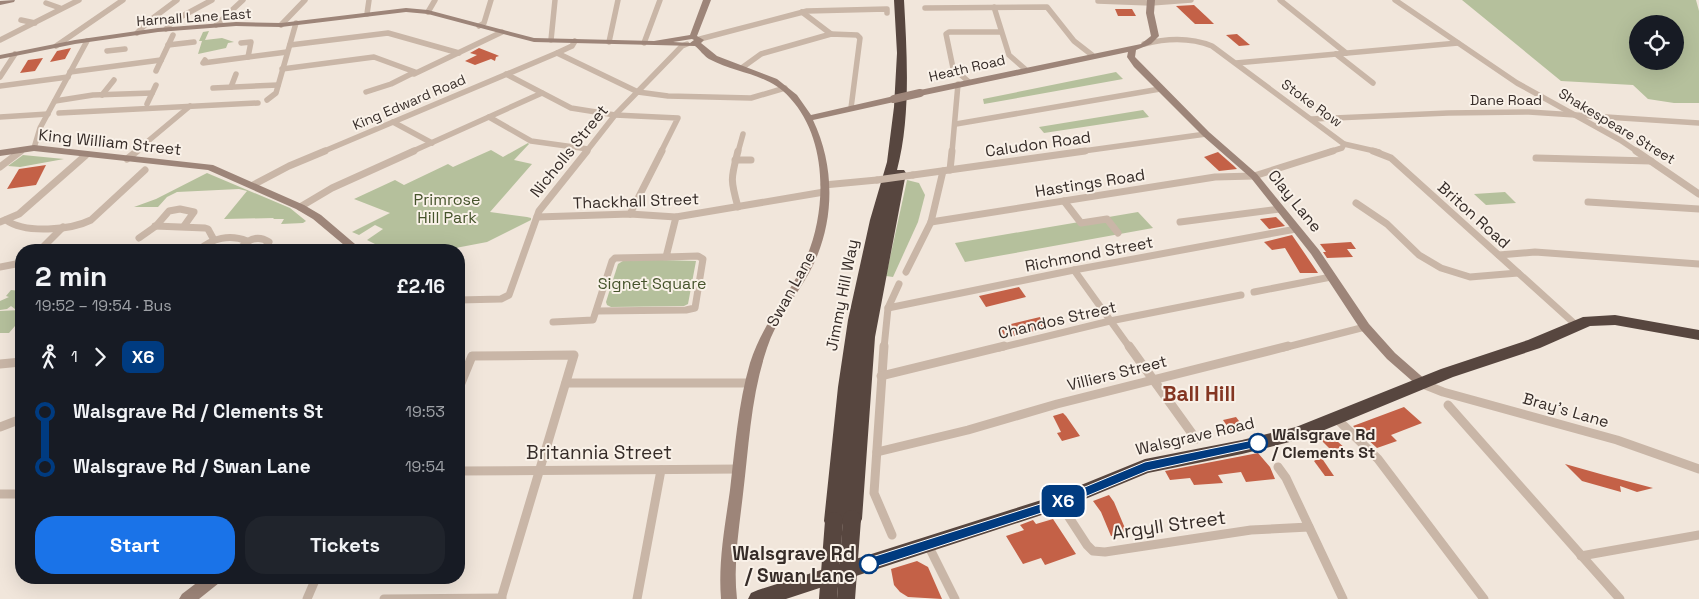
<!DOCTYPE html>
<meta charset="utf-8">
<style>
:root{--surface:#171b24;--page:#20242c;--text:#f1f3f6;--muted:#9ea1a6;--accent:#1a73e8}
body{margin:0;font-family:"Space Grotesk",sans-serif;background:var(--page);color:var(--text);height:100vh;display:flex;flex-direction:column;font-size:19px;white-space:nowrap}
*{box-sizing:border-box;margin:0}
p{font-size:16px;color:var(--muted)}
.icon{flex:none;width:28px;height:28px;fill:none;stroke:currentColor;stroke-width:2;stroke-linecap:round;stroke-linejoin:round}
.map{position:relative;flex:1;overflow:hidden}
.details{position:absolute;left:15px;top:244px;width:450px;height:340px;display:flex;flex-direction:column;background:var(--surface);border-radius:20px;box-shadow:0 5px 20px #0002}
.details>*{flex:none}
.badge{padding:0 10px;border-radius:8px;font-size:18px;line-height:32px}
.buttons{position:absolute;left:1629px;top:15px;display:grid;gap:10px}
.buttons a{display:grid;place-items:center;width:55px;height:55px;border-radius:50%;background:var(--surface);box-shadow:0 5px 20px #0002;font-size:25px}
.map>.badge{position:absolute;translate:-50% -50%;box-shadow:0 0 0 2px #fff}
.legs{display:flex;align-items:center;gap:8px;height:55px;padding:0 20px;font-size:16px}
.legs p{margin-inline-start:auto}
.head{display:flex;align-items:center;justify-content:space-between;height:85px;padding:0 20px}
h1{font-size:28px;font-weight:800;line-height:38px}
.button{display:flex;gap:10px;margin-top:auto;padding:10px 20px}
.button a{flex:1;height:58px;border-radius:20px;background:var(--accent);color:#fff;font-size:20px;font-weight:800;line-height:58px;text-align:center}
.button a+a{background:var(--page);color:var(--text)}
ul{padding:0 20px;list-style:none}
li{display:flex;align-items:center;gap:18px;height:55px;font-size:19px}
li i{display:grid;place-items:center;width:8px;height:100%;margin:0 6px;background:currentColor}
li i::after{content:'';width:12px;height:12px;margin:-6px;border:4px solid;border-radius:50%;background:var(--surface)}
li p{margin-inline-start:auto}
li:first-child i{background:linear-gradient(#0000 50%,currentColor 0)}
li:last-child i{background:linear-gradient(currentColor 50%,#0000 0)}
.map>svg:first-child{display:block}
</style>
<div class="map">
<svg width="1699" height="599" viewBox="0 0 1699 599">
<rect width="100%" height="100%" fill="#f1e6db"/>
<g fill="#b5c09c" fill-rule="evenodd">
<path d="M1462 0H1696L1699 11V103H1674L1648 99 1633 85 1561 81ZM1638 24H1675V61H1638Z"/>
<path d="M209 31 205 40 222 38 234 42 228 43 226 48 198 54 202 41H199L203 32Z"/>
<path d="M1116 72 1123 79 984 104 983 99Z"/>
<path d="M1143 110 1149 117 1044 133 1039 127Z"/>
<path d="M528 143 529 144 514 160 532 164 490 212 527 217 531 218V220L487 242 445 250H387L367 240 383 229 375 225 359 235 352 232 390 213 354 199 395 180 404 185 448 164 453 167 491 150 503 157Z"/>
<path d="M23 155 64 159 20 167 8 166Z"/>
<path d="M207 173 290 208 306 221 303 223 281 224 284 219H273L274 218 224 219 247 191 239 189 177 192 167 197 158 207H134L156 199Z"/>
<path d="M907 180 919 183 925 195 918 222 893 277 886 276Z"/>
<path d="M1505 192 1516 203 1486 205 1474 194Z"/>
<path d="M1138 212 1153 228 965 262 955 243Z"/>
<path d="M626 259 696 261 688 304 684 306 611 307 607 305 606 302 618 264Z"/>
<path d="M11 290 21 291V308L15 309 11 306 7 309 0 310V301L9 297 6 296Z"/>
<path d="M21 310V319L9 333H0V311Z"/>
</g>
<g fill="#c46147">
<path d="M1194 5 1209 19 1214 24H1195L1176 6Z"/>
<path d="M1115 9H1132L1136 16H1118Z"/>
<path d="M1237 34 1250 45 1239 46 1226 35Z"/>
<path d="M71 48 65 59 50 62 57 51Z"/>
<path d="M479 48 497 55 499 56 496 57 495 61 491 59 475 65 465 61 477 55 470 53Z"/>
<path d="M43 58 35 71 20 73 28 60Z"/>
<path d="M1218 152 1234 166 1237 169 1219 171 1204 157Z"/>
<path d="M46 165 36 185 7 189 19 169Z"/>
<path d="M1276 217 1285 226 1269 229 1260 219Z"/>
<path d="M1292 235 1303 251 1318 273H1300L1285 248 1272 250 1264 242Z"/>
<path d="M1351 242 1356 249H1347L1353 257 1327 258 1323 252H1326L1320 244Z"/>
<path d="M1019 287 1026 297 986 307 979 296Z"/>
<path d="M1040 317 1047 328 1006 338 999 327Z"/>
<path d="M1404 407 1422 423 1391 435 1397 441 1377 448 1353 426Z"/>
<path d="M1063 413 1066 416 1080 436 1062 441 1057 433 1061 432 1053 416Z"/>
<path d="M1236 417 1245 429 1232 433 1223 420Z"/>
<path d="M1328 433 1346 449 1335 454 1318 437Z"/>
<path d="M1258 453 1270 467 1275 479 1246 482 1241 472 1218 475 1223 483 1194 485 1190 478 1170 480 1165 471Z"/>
<path d="M1321 457 1334 476H1325L1314 461Z"/>
<path d="M1565 464 1604 475 1653 488 1637 492 1620 486 1621 492 1582 481Z"/>
<path d="M1109 495 1114 502 1127 533 1111 536 1101 512 1093 501Z"/>
<path d="M1053 519 1076 554 1045 565 1041 558 1023 564 1006 536 1024 530 1020 525 1033 520 1036 524Z"/>
<path d="M917 561 928 567 942 599 908 597 900 592 894 585 891 569Z"/>
</g>
<g fill="none" stroke-linecap="round" stroke-linejoin="round">
<g stroke="#c9b6a7" stroke-width="5.5">
<path d="M1280 0 1346 53"/>
<path d="M1395 0 1517 83 1620 140 1638 152"/>
<path d="M1098 1 1151 3 1191 0"/>
<path d="M46 3 60 8"/>
<path d="M994 7 1009 55 1025 69"/>
<path d="M925 8 1047 7 1074 41 1092 55"/>
<path d="M428 12 435 0"/>
<path d="M802 12 831 34"/>
<path d="M367 14 369 0"/>
<path d="M21 20 35 23"/>
<path d="M216 25 243 0"/>
<path d="M281 25 305 0"/>
<path d="M479 26 484 23 491 0"/>
<path d="M166 29 173 21 212 0"/>
<path d="M137 33 149 21 177 0"/>
<path d="M700 39 807 11 887 9V13"/>
<path d="M0 40 79 0"/>
<path d="M551 40 555 0"/>
<path d="M609 42 618 0"/>
<path d="M241 43 251 42 248 57"/>
<path d="M644 43 660 0"/>
<path d="M1144 44C1167 38 1190 37 1212 46L1344 144 1342 148 1329 152"/>
<path d="M168 45 194 42"/>
<path d="M290 45 388 33 459 53"/>
<path d="M56 46 123 0"/>
<path d="M107 51 125 49"/>
<path d="M557 53 638 92 668 96 751 98 785 88"/>
<path d="M1336 54 1373 83"/>
<path d="M205 60 203 63 287 52"/>
<path d="M1236 63 1458 43"/>
<path d="M743 67 761 54 831 34 857 35 860 38 851 108"/>
<path d="M282 69 374 57 415 72 391 84 366 92"/>
<path d="M156 71 173 35"/>
<path d="M70 72 161 60"/>
<path d="M414 74 502 32"/>
<path d="M506 74 571 108 615 115 678 118 661 152"/>
<path d="M0 77 15 54"/>
<path d="M969 82 953 68 946 34 949 32H1001"/>
<path d="M0 86 68 77"/>
<path d="M231 87 236 74"/>
<path d="M213 88 278 85"/>
<path d="M102 95 114 80"/>
<path d="M267 100 276 93 296 23"/>
<path d="M55 101 93 95 152 93"/>
<path d="M147 104 156 85"/>
<path d="M59 113 258 103"/>
<path d="M0 117 48 114"/>
<path d="M489 117 531 141 588 149"/>
<path d="M1312 119 1448 113 1529 112 1699 123"/>
<path d="M393 122 432 143"/>
<path d="M956 124 1160 89"/>
<path d="M1344 144 1379 152"/>
<path d="M34 148 40 128 87 41"/>
<path d="M19 152 21 151"/>
<path d="M135 152 190 106"/>
<path d="M322 152 557 53 572 46 575 41"/>
<path d="M411 152 542 93"/>
<path d="M586 152 615 115 682 46 687 44"/>
<path d="M738 152 743 134"/>
<path d="M952 152 958 84"/>
<path d="M1076 152 1206 134"/>
</g>
<g stroke="#c9b6a7" stroke-width="7">
<path d="M1373 151 1391 158 1576 325"/>
<path d="M1636 151 1699 194"/>
<path d="M1536 158 1651 161"/>
<path d="M127 159 137 151"/>
<path d="M735 160H751"/>
<path d="M0 167 21 151"/>
<path d="M950 170 952 151"/>
<path d="M913 175 1085 151"/>
<path d="M253 185 289 166 325 151"/>
<path d="M824 185 877 180"/>
<path d="M1064 201 1081 223 1107 219 1118 233"/>
<path d="M1588 202 1699 209"/>
<path d="M1356 203 1387 224 1419 255 1441 268 1470 277 1518 273"/>
<path d="M300 207 332 188 414 151"/>
<path d="M738 207C730 179 731 178 738 151"/>
<path d="M630 214 662 151"/>
<path d="M537 217 630 214 676 217 824 192"/>
<path d="M6 220C25 234 71 230 91 220L145 170"/>
<path d="M0 222 19 214 86 155"/>
<path d="M931 222 1215 177 1254 176 1333 151"/>
<path d="M1180 222 1280 209"/>
<path d="M155 226 205 228 208 229 214 240"/>
<path d="M139 238 156 226 169 211 180 209 194 212 184 226"/>
<path d="M40 250 63 227"/>
<path d="M199 250C212 238 230 234 247 241"/>
<path d="M239 250C247 240 257 234 269 242L263 250"/>
<path d="M1499 255 1535 252 1699 264"/>
<path d="M0 267 21 263"/>
<path d="M1074 270 1130 348"/>
<path d="M906 272 931 222 943 171"/>
<path d="M1254 292 1331 277"/>
<path d="M459 300 501 299 509 295 539 211 587 151"/>
<path d="M888 308 1074 270 1296 229"/>
<path d="M597 311 686 310 695 308 703 259 698 256 666 257 676 217"/>
<path d="M553 322 593 320 612 261 615 258 666 257"/>
<path d="M884 348 888 308 899 284"/>
<path d="M999 348 1110 321 1241 295"/>
<path d="M1283 348 1365 327"/>
</g>
<g stroke="#c9b6a7" stroke-width="9">
<path d="M884 346 874 493 892 535"/>
<path d="M1129 346 1196 439"/>
<path d="M0 364 21 362"/>
<path d="M881 376 1004 346"/>
<path d="M566 383H752"/>
<path d="M1423 384 1443 392 1617 440 1699 469"/>
<path d="M459 388 472 356 574 355 501 599"/>
<path d="M1448 405 1620 599"/>
<path d="M1337 419 1378 459 1484 599"/>
<path d="M0 427 21 419"/>
<path d="M877 452 968 430 1057 404 1288 346"/>
<path d="M1278 467 1286 478 1343 599"/>
<path d="M459 471 740 469"/>
<path d="M0 494H21"/>
<path d="M1059 502 1087 545 1093 551 1105 552 1251 530 1309 527"/>
<path d="M928 545 955 599"/>
<path d="M1581 556 1699 535"/>
<path d="M307 599 316 578"/>
<path d="M384 599 502 598"/>
<path d="M637 599 661 470"/>
</g>
<g fill="#9d8579" fill-rule="evenodd">
<path d="M15 0 14 2 0 5V1Z"/>
<path d="M703 0H711L697 36 704 40 701 43 717 56 777 79 797 95 811 115 894 96 898 99 894 102 813 120C836 168 835 226 809 273 795 298 776 320 767 348 751 395 749 445 743 494 739 529 733 564 737 599H721C718 562 725 526 730 490 735 448 738 404 750 363 763 322 787 299 804 263 827 214 829 140 790 98 768 73 737 74 709 59 704 56 700 50 695 46L534 42 428 14 406 12 281 27 236 26 158 32 75 44 0 59V55L75 40 158 28 236 22 281 23 406 8 428 10 534 38 654 41 690 35ZM692 39 694 40 690 43 673 42Z"/>
<path d="M1147 0H1155L1154 13 1159 36 1151 44 1136 50 1135 57 1209 132 1257 174 1319 250 1369 324 1395 353 1427 381 1429 384 1427 387H1419L1387 359 1361 330 1311 254 1251 178 1203 136 1134 67 1127 57 1128 52 920 96 916 93 920 90 1141 44 1151 36 1146 13Z"/>
<path d="M34 145 213 165 304 205 321 215 362 250H350L313 219 296 209 208 170 34 151 0 156V150Z"/>
<path d="M203 578H222L219 583 199 599H179L182 594Z"/>
</g>
<g fill="#57463f" fill-rule="evenodd">
<path d="M894 0H904C907 54 911 118 897 170H904L906 173 875 337 862 519 859 525 852 527 845 525 844 521 841 527 834 529 827 527 824 521 838 387 848 320 870 220 887 162 894 107 897 53Z"/>
<path d="M1615 315 1699 330V340L1615 325 1590 326 1540 348 1453 377 1305 438 1242 454 1148 473 1066 507 786 599H748L751 593 758 590 1054 496 1145 459 1242 440 1296 427 1441 369 1528 340 1583 317Z"/>
</g>
<path stroke="#c9b6a7" stroke-width="7" d="M877 180 913 175"/>
<path stroke="#9d8579" stroke-width="8" d="M894 99 920 93"/>
<g stroke="#57463f" stroke-width="18">
<path d="M828 599 834 521"/>
<path d="M846 599 852 519"/>
</g>
</g>
<path fill="#003b80" stroke="#fff" d="M1258 439 1264 443 1262 446 1147 471 1063 506 869 569 864 568 862 564 864 560 869 558 1056 499 1145 462Z"/>
<g fill="#fff" stroke="#003b80" stroke-width="2.5">
<circle cx="1258" cy="443" r="9"/>
<circle cx="869" cy="564" r="9"/>
</g>
<g text-anchor="middle" dominant-baseline="central" stroke-width="4" stroke-linejoin="round" paint-order="stroke">
<g font-size="14" fill="#362c28" stroke="#f9f1e8">
<text transform="translate(194 17) rotate(-4)">Harnall Lane East</text>
<text transform="translate(967 68) rotate(-13)">Heath Road</text>
<text x="1506" y="100">Dane Road</text>
<text transform="translate(409 102) rotate(-23)">King Edward Road</text>
<text transform="translate(1312 103) rotate(36)">Stoke Row</text>
<text transform="translate(1617 126) rotate(31)">Shakespeare Street</text>
</g>
<g font-size="16" fill="#362c28" stroke="#f9f1e8">
<text transform="translate(110 142) rotate(6)">King William Street</text>
<text transform="translate(1038 144) rotate(-8)">Caludon Road</text>
<text transform="translate(569 151) rotate(-51)">Nicholls Street</text>
<text transform="translate(1090 183) rotate(-9)">Hastings Road</text>
<text transform="translate(636 201) rotate(-2)">Thackhall Street</text>
<text transform="translate(1295 201) rotate(51)">Clay Lane</text>
<text transform="translate(1474 215) rotate(42)">Briton Road</text>
<text transform="translate(1089 254) rotate(-11)">Richmond Street</text>
<text transform="translate(791 289) rotate(-61)">Swan Lane</text>
<text transform="translate(842 295) rotate(-79)">Jimmy Hill Way</text>
<text transform="translate(1057 320) rotate(-13)">Chandos Street</text>
<text transform="translate(1117 373) rotate(-14)">Villiers Street</text>
<text transform="translate(1566 410) rotate(16)">Bray's Lane</text>
<text transform="translate(1195 436) rotate(-13)">Walsgrave Road</text>
</g>
<g font-size="16" fill="#46542c" stroke="#f9f1e8">
<text x="447" y="199">Primrose<tspan x="447" dy="18">Hill Park</tspan></text>
<text x="652" y="283">Signet Square</text>
</g>
<g font-size="16" font-weight="bold" fill="#362c28" stroke="#f9f1e8" text-anchor="start">
<text x="1272" y="434">Walsgrave Rd<tspan x="1272" dy="18">/ Clements St</tspan></text>
</g>
<g font-size="19" fill="#362c28" stroke="#f9f1e8">
<text x="599" y="452">Britannia Street</text>
<text transform="translate(1169 525) rotate(-8)">Argyll Street</text>
</g>
<g font-size="19" font-weight="bold" fill="#362c28" stroke="#f9f1e8" text-anchor="end">
<text x="855" y="553">Walsgrave Rd<tspan x="855" dy="22">/ Swan Lane</tspan></text>
</g>
<g font-size="21" font-weight="bold" fill="#843622" stroke="#f9f1e8">
<text x="1199" y="393">Ball Hill</text>
</g>
</g>
</svg>
<div class="buttons">
<a><svg class="icon" aria-label="locate" viewBox="0 0 24 24"><circle cx="12" cy="12" r="6"/><path d="M12 2v4M12 18v4M2 12h4M18 12h4"/></svg></a>
</div>
<b class="badge" style="left:1063px;top:501px;background:#003b80;color:#fff">X6</b>
<section class="details">
<div class="head"><div><h1>2 min</h1><p>19:52 – 19:54 · Bus</p></div><b>£2.16</b></div>
<div class="legs"><svg class="icon" aria-label="walk" viewBox="0 0 24 24"><circle cx="13" cy="4" r="2"/><path d="M13 8l-2 6 4 7M11 14l-3 7M7 12l3-4h3l4 4"/></svg>1<svg class="icon" aria-label="forward" viewBox="0 0 24 24"><path d="M9 5l7 7-7 7"/></svg><b class="badge" style="background:#003b80;color:#fff">X6</b></div>
<ul>
<li><i style="color:#003b80"></i><b>Walsgrave Rd / Clements St</b><p>19:53</p></li>
<li><i style="color:#003b80"></i><b>Walsgrave Rd / Swan Lane</b><p>19:54</p></li>
</ul>
<div class="button"><a>Start</a><a>Tickets</a></div>
</section>
</div>
